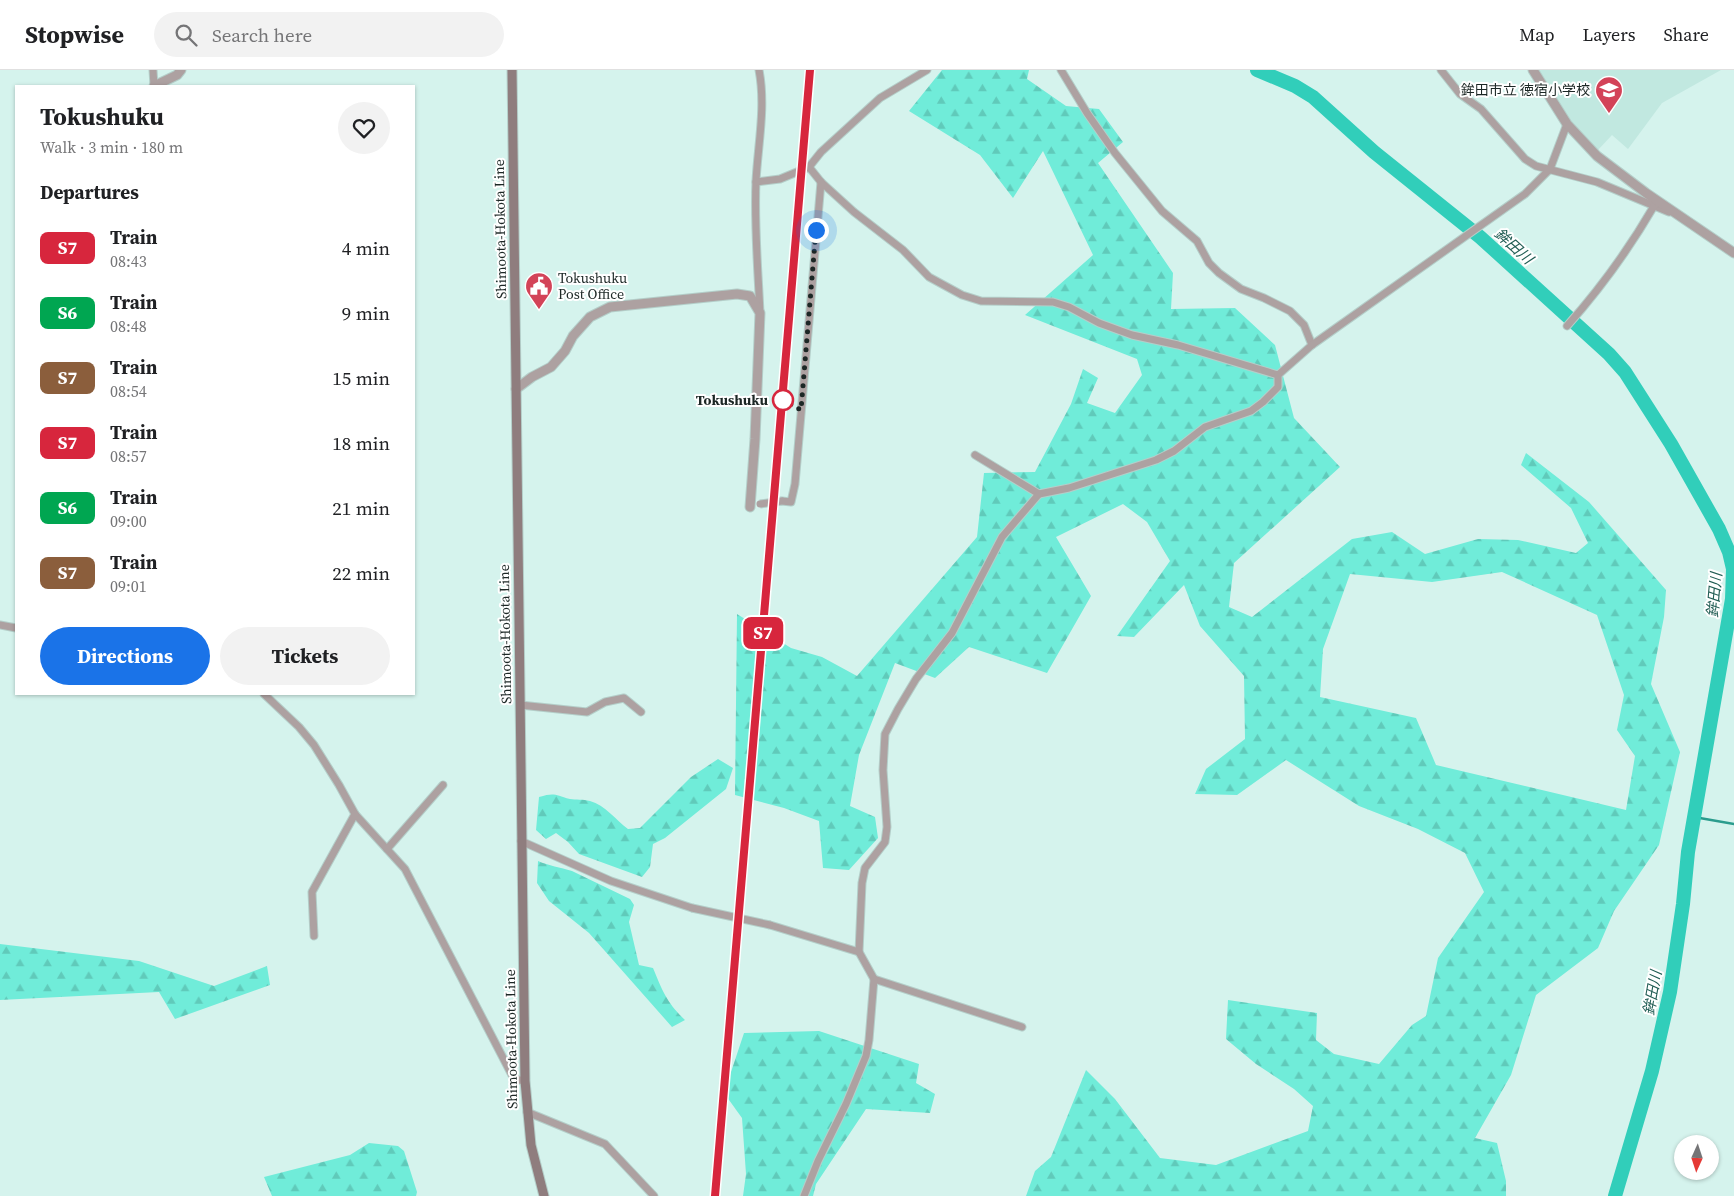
<!DOCTYPE html>
<meta charset="utf-8">
<style>
:root{--surface:#fff;--page:#f2f2f2;--text:#202124;--muted:#757577;--line:#e0e0e0;--accent:#1a73e8}
body{margin:0;font-family:"Source Serif 4","Noto Sans JP",serif;background:var(--page);color:var(--text);height:100vh;display:flex;flex-direction:column;font-size:19px;white-space:nowrap}
*{box-sizing:border-box;margin:0}
p{font-size:16px;color:var(--muted)}
.icon{flex:none;width:28px;height:28px;fill:none;stroke:currentColor;stroke-width:2;stroke-linecap:round;stroke-linejoin:round}
.map{position:relative;flex:1;overflow:hidden}
.details{position:absolute;left:15px;top:15px;width:400px;height:610px;display:flex;flex-direction:column;background:var(--surface);border-radius:0px;box-shadow:0 1px 4px #0004}
.details>*{flex:none}
.badge{padding:0 10px;border-radius:8px;font-size:18px;line-height:32px}
.needle{width:32px;rotate:183deg}
.tools{position:absolute;left:1674px;top:1065px;display:grid;gap:10px}
.tools a{display:grid;place-items:center;width:45px;height:45px;border-radius:50%;background:var(--surface);box-shadow:0 1px 4px #0004;font-size:25px}
.you{position:absolute;width:25px;height:25px;margin:-12px;border:4px solid #fff;border-radius:50%;background:#1a73e8;box-shadow:0 0 0 8px #1a73e833}
.map>.badge{position:absolute;translate:-50% -50%;box-shadow:0 0 0 2px #fff}
h2{padding:0 25px;font-size:19px;line-height:45px}
.round{display:grid;place-items:center;flex:none;width:52px;height:52px;border-radius:26px;background:var(--page)}
.overview{display:flex;align-items:center;justify-content:space-between;height:85px;padding:0 25px}
h1{font-size:24px;font-weight:700;line-height:38px}
.action{display:flex;gap:10px;margin-top:auto;padding:10px 25px}
.action a{flex:1;height:58px;border-radius:30px;background:var(--accent);color:#fff;font-size:20px;font-weight:700;line-height:58px;text-align:center}
.action a+a{background:var(--page);color:var(--text)}
ul{padding:0;list-style:none}
li{display:flex;align-items:center;gap:15px;height:65px;padding:0 25px}
li div{flex:1}
li b{display:block;font-size:19px}
li em{font-style:normal}
li .badge{min-width:55px;font-weight:700;text-align:center}
header{display:flex;align-items:center;gap:30px;box-sizing:border-box;height:70px;padding:0 25px;background:var(--surface);border-bottom:1px solid var(--line)}
header strong{font-size:24px}
nav{display:flex;gap:28px;margin-inline-start:auto;font-size:18px}
.search{width:350px;height:45px;background:var(--page);display:flex;align-items:center;gap:12px;box-sizing:border-box;padding:0 18px;border-radius:28px;color:var(--muted);font-size:19px}
.map>svg:first-child{display:block}
</style>
<header>
<strong>Stopwise</strong>
<div class="search"><svg class="icon" aria-label="search" viewBox="0 0 24 24"><circle cx="10" cy="10" r="6"/><path d="M15 15l6 6"/></svg>Search here</div>
<nav><a>Map</a><a>Layers</a><a>Share</a></nav>
</header>
<div class="map">
<svg width="1734" height="1126" viewBox="0 0 1734 1126">
<defs>
<pattern id="forest-firs" width="22" height="20" patternUnits="userSpaceOnUse" patternTransform="scale(1.25)"><rect width="22" height="20" fill="#70ecd9"/><path d="M5 1l3.5 6h-7zM16 11l3.5 6h-7z" fill="#60caba"/></pattern>
</defs>
<rect width="100%" height="100%" fill="#d5f3ed"/>
<path fill="#c1e8e0" d="M1537 0H1721L1662 33 1628 79 1612 65 1597 81 1571 55Z"/>
<g fill="url(#forest-firs)" fill-rule="evenodd">
<path d="M942 0H1029L1027 9 1066 36 1099 39 1123 72 1098 93 1173 203 1171 239 1235 238 1275 275 1294 348 1340 397 1234 493 1229 537 1252 547 1352 469 1392 462 1425 484 1478 469 1518 470 1576 483 1588 473 1571 438 1521 395 1526 383 1589 432 1666 520 1664 547 1651 614 1680 682 1659 775 1614 841 1598 878 1536 925 1511 1005 1475 1068 1497 1073 1506 1111V1126H1026L1035 1101 1051 1087 1086 1000 1115 1029 1160 1088 1216 1095 1308 1061 1313 1036 1294 1019 1256 994 1226 969 1228 930 1317 943 1316 970 1334 984 1379 994 1412 955 1426 946 1438 888 1484 822 1465 783 1418 759 1359 736 1286 690 1237 725 1195 724 1206 699 1245 669 1244 606 1200 556 1184 515 1134 567 1117 566 1170 491 1147 452 1123 434 1056 467 1091 526 1047 603 969 577 935 608 895 593 859 685 850 736 875 747 878 768 849 800 823 798 819 751 784 738 735 725 737 544 791 578 822 587 857 606 977 467 984 403 1035 402 1071 334 1083 299 1098 308 1087 333 1115 343 1142 305 1137 289 1025 245 1093 185 1043 81 1013 128 980 85 909 41ZM1502 502 1597 545 1624 625 1617 660 1635 686 1626 740 1436 695 1416 648 1320 627 1323 579 1350 504 1432 512Z"/>
<path d="M718 689 733 698 726 719 665 768 653 774 650 797 642 807 579 784 568 772 556 763 546 769 536 760 539 727C555 722 555 725 570 729 576 730 583 729 590 731 605 735 616 750 628 759L640 758 691 707Z"/>
<path d="M538 791C549 796 560 797 572 801L630 829 634 835 629 852 639 895 653 898C662 920 667 933 685 950L672 957 589 863 549 831 537 813Z"/>
<path d="M0 874 139 891 214 916 267 896 270 915 175 949 159 922 0 930Z"/>
<path d="M819 961 919 994 916 1013 935 1024 930 1043 866 1039 816 1114 813 1126H743L746 1104 742 1048 724 1023 744 963Z"/>
<path d="M369 1073 398 1076 404 1081 417 1122 416 1126H272L264 1107 350 1085Z"/>
</g>
<g fill="none" stroke-linecap="round" stroke-linejoin="round">
<path stroke="#2b9c8d" stroke-width="2.5" d="M1694 747 1734 754"/>
<path stroke="#31ceba" stroke-width="14" d="M1257 0 1295 16 1313 27 1374 82 1480 167 1609 284 1625 302 1671 374 1719 459 1729 482 1733 499 1732 529 1688 782 1683 834 1670 922 1652 1001 1615 1126"/>
<g stroke="#b4cec9" stroke-width="9">
<g id="minor">
<path d="M153 0 154 16"/>
<path d="M759 0C766 37 758 74 756 111 754 155 758 199 760 243"/>
<path d="M1061 0 1087 43 1115 83 1162 141 1197 171 1209 193 1219 203 1241 219 1264 228 1290 241 1304 255 1312 275"/>
<path d="M1441 0 1460 24 1481 39 1525 89 1536 96 1597 112 1669 142"/>
<path d="M809 97 821 112 854 142 903 180 929 207 962 225 981 231 1053 232 1069 237 1099 253 1132 265 1178 275 1278 305"/>
<path d="M756 112 780 109 809 97 821 82 880 28 927 0"/>
<path d="M1567 256C1600 219 1629 179 1654 136"/>
<path d="M975 385 1039 424 1069 418 1156 390 1174 381 1205 357 1251 341 1263 332 1278 317V305L1312 275 1525 124 1550 99 1567 54"/>
<path d="M782 431 791 432 795 414 821 112"/>
<path d="M0 555 16 558"/>
<path d="M264 624 299 657 314 675 339 715 355 744 405 799 514 1009 525 1011"/>
<path d="M520 635 587 642 605 632 624 628 641 642"/>
<path d="M521 771 611 811 692 838"/>
<path d="M387 779 443 715"/>
<path d="M770 855 859 882"/>
<path d="M314 866 312 822 355 744"/>
<path d="M874 909 1022 957"/>
<path d="M527 1042 605 1074 654 1126"/>
<path d="M804 1126 818 1091 846 1034 866 986 869 970 874 909 859 882 862 813 865 798 885 772 887 757 883 700 885 664 898 639 916 609 952 563 1002 467 1039 424"/>
</g>
</g>
<g stroke="#b4cec9" stroke-width="11">
<g id="tertiary">
<path d="M1533 0 1567 54 1597 86 1646 123 1734 183"/>
<path d="M154 16 177 5 181 0"/>
<path d="M516 319 532 307 551 297 565 281 573 266 590 247 610 237 737 224 750 226 760 243 755 369 750 437"/>
</g>
</g>
<g stroke="#b4cec9" stroke-width="11">
<path id="secondary" d="M512 0 525 1011 531 1075 544 1126"/>
</g>
<use href="#minor" stroke="#ada1a1" stroke-width="7"/>
<use href="#tertiary" stroke="#ada1a1" stroke-width="9"/>
<use href="#secondary" stroke="#8f7d7e" stroke-width="9"/>
<g stroke="#677a76" stroke-width="4.5">
<g id="rail">
<path d="M803 82 810 0"/>
<path d="M715 1126 800 112"/>
</g>
</g>
<use href="#rail" stroke="#fff" stroke-width="2.5" stroke-dasharray="8" stroke-linecap="butt"/>
<g stroke="#b4cec9" stroke-width="9" stroke-linecap="butt">
<g id="minor-bridge">
<path d="M760 434 782 431"/>
<path d="M692 838 770 855"/>
</g>
</g>
<use href="#minor-bridge" stroke="#ada1a1" stroke-width="7"/>
</g>
<g fill="none" stroke-linecap="round" stroke-linejoin="round">
<g stroke="#fff" stroke-width="11">
<path id="line" d="M715 1126 810 0"/>
</g>
<use href="#line" stroke="#d7263d" stroke-width="8"/>
<path stroke="#1c2725" stroke-width="5" stroke-dasharray="0 9" d="M783 330 801 340 816 160"/>
</g>
<defs>
<g id="school-pin" transform="scale(1.4375)"><path d="M0 17L-7.5 6A9.5 9.5 0 1 1 7.5 6Z" fill="#d34358" stroke="#fff"/><path d="M0-5L7-2L0 1L-7-2ZM-4 1L0 2.5L4 1V4Q0 6-4 4Z" fill="#fff"/></g>
<g id="civic-pin" transform="scale(1.4375)"><path d="M0 17L-7.5 6A9.5 9.5 0 1 1 7.5 6Z" fill="#d34358" stroke="#fff"/><path d="M-.6-6.5H3V-4.5H.6V-3L4-1V1h2V6H-6V1h2V-1L-.6-3ZM-1.2 2.5V6h2.4V2.5Z" fill="#fff"/></g>
</defs>
<g fill-rule="evenodd">
<use href="#school-pin" x="1609" y="20"/>
<use href="#civic-pin" x="539" y="216"/>
</g>
<circle fill="#fff" stroke="#d7263d" stroke-width="2.5" cx="783" cy="330" r="10"/>
<g text-anchor="middle" dominant-baseline="central" stroke-width="4" stroke-linejoin="round" paint-order="stroke">
<g font-size="14" fill="#1c2725" stroke="#fff" text-anchor="end">
<text x="1590" y="20">鉾田市立 徳宿小学校</text>
<text x="558" y="208" text-anchor="start">Tokushuku<tspan x="558" dy="16">Post Office</tspan></text>
</g>
<g font-size="14" fill="#1c2725" stroke="#fff">
<text transform="translate(500 159) rotate(-91)">Shimoota-Hokota Line</text>
<text transform="translate(505 564) rotate(-91)">Shimoota-Hokota Line</text>
<text transform="translate(511 969) rotate(-91)">Shimoota-Hokota Line</text>
</g>
<g font-size="14" font-weight="bold" fill="#1c2725" stroke="#fff" text-anchor="end">
<text x="768" y="330">Tokushuku</text>
</g>
<g font-size="15" font-style="italic" fill="#215d54" stroke="#fff">
<text transform="translate(1514 176) rotate(42)">鉾田川</text>
<text transform="translate(1714 525) rotate(-85)">鉾田川</text>
<text transform="translate(1652 923) rotate(-80)">鉾田川</text>
</g>
</g>
</svg>
<div class="tools">
<a><svg class="needle" viewBox="-14 -14 28 28"><path d="M0-13l5 13h-10z" fill="#e53935"/><path d="M0 13l5-13h-10z" fill="#757577"/></svg></a>
</div>
<div class="you" style="left:816px;top:160px"></div>
<b class="badge" style="left:763px;top:563px;background:#d7263d;color:#fff">S7</b>
<section class="details">
<div class="overview"><div><h1>Tokushuku</h1><p>Walk · 3 min · 180 m</p></div><a class="round"><svg class="icon" aria-label="heart" viewBox="0 0 24 24"><path d="M12 20l-8-8c-3-5 5-10 8-4 3-6 11-1 8 4z"/></svg></a></div>
<h2>Departures</h2>
<ul>
<li><span class="badge" style="background:#d7263d;color:#fff">S7</span><div><b>Train</b><p>08:43</p></div><em>4 min</em></li>
<li><span class="badge" style="background:#00a651;color:#fff">S6</span><div><b>Train</b><p>08:48</p></div><em>9 min</em></li>
<li><span class="badge" style="background:#8b5e3c;color:#fff">S7</span><div><b>Train</b><p>08:54</p></div><em>15 min</em></li>
<li><span class="badge" style="background:#d7263d;color:#fff">S7</span><div><b>Train</b><p>08:57</p></div><em>18 min</em></li>
<li><span class="badge" style="background:#00a651;color:#fff">S6</span><div><b>Train</b><p>09:00</p></div><em>21 min</em></li>
<li><span class="badge" style="background:#8b5e3c;color:#fff">S7</span><div><b>Train</b><p>09:01</p></div><em>22 min</em></li>
</ul>
<div class="action"><a>Directions</a><a>Tickets</a></div>
</section>
</div>
